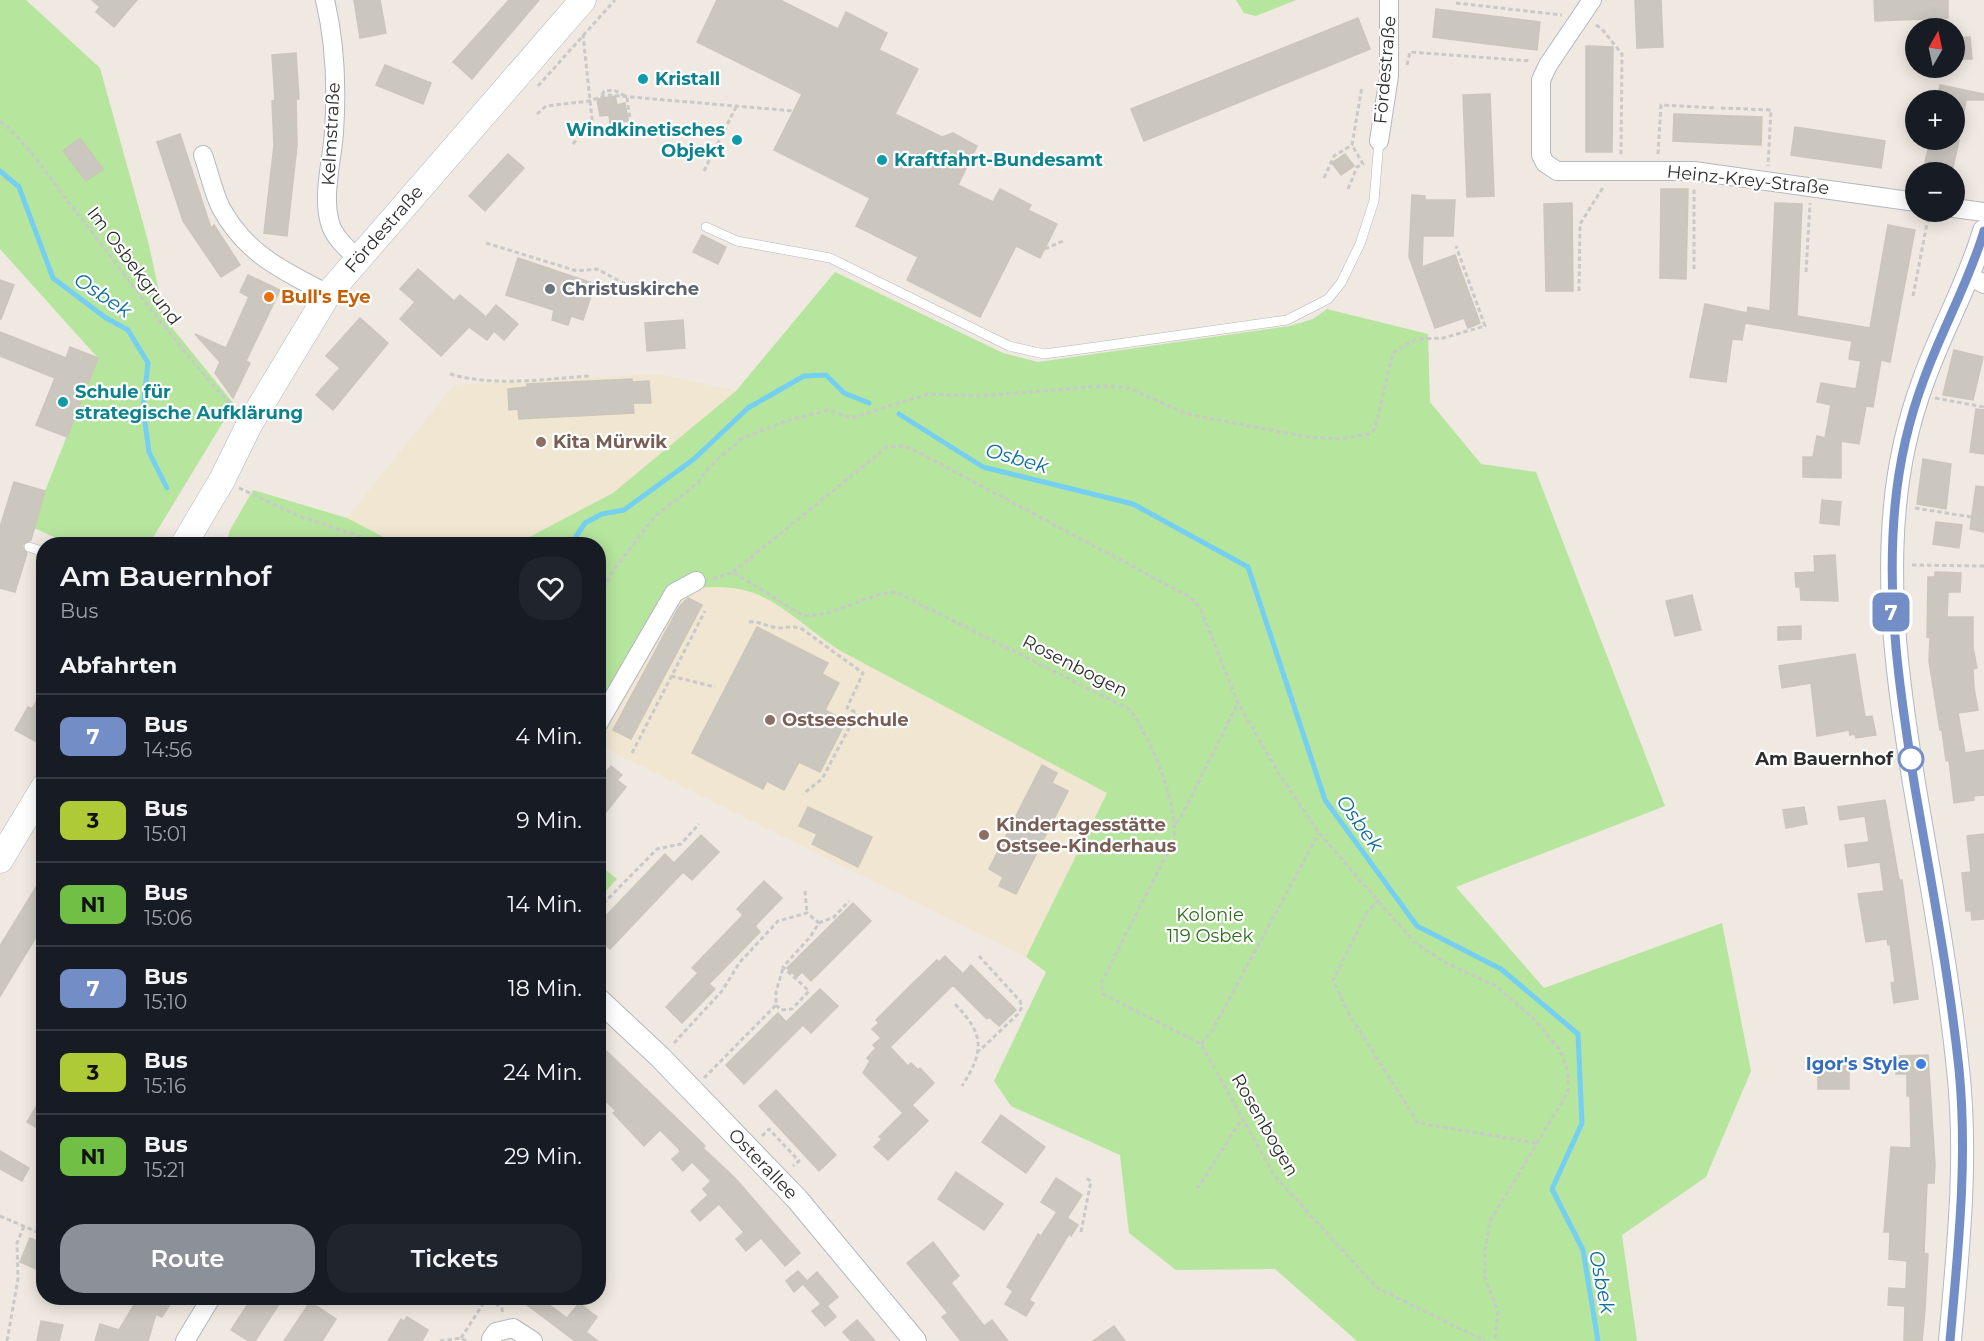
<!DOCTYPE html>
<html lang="de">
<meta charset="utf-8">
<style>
:root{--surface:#171b24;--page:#20242c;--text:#f1f3f6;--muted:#9ea1a6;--line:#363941;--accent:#8c9099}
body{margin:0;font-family:Montserrat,sans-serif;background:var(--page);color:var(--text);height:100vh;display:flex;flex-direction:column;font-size:22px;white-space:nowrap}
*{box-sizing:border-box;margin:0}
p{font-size:20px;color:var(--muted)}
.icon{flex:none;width:33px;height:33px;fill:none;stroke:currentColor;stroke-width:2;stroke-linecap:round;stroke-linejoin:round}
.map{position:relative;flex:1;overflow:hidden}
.drawer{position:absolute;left:36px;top:537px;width:570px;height:768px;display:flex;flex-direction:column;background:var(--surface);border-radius:24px;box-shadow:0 3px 15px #0003}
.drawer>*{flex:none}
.badge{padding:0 12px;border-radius:9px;font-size:21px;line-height:39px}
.needle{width:39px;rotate:9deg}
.controls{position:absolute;left:1905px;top:18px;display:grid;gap:12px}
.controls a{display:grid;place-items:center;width:60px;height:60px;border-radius:50%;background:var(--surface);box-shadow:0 3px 15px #0003;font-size:30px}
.map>.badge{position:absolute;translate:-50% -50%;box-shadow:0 0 0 3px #fff}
h2{padding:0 24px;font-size:22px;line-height:54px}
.round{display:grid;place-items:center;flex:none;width:63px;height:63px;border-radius:24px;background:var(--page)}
.summary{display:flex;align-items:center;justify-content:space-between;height:102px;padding:0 24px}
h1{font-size:28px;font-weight:600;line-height:45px}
.action{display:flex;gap:12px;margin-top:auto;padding:12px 24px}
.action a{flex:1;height:69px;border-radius:24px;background:var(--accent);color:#fff;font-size:24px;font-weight:600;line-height:69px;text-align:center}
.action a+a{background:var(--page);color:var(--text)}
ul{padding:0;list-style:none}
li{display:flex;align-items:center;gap:18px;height:84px;padding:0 24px;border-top:2px solid var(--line)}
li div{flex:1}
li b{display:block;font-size:22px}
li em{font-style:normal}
li .badge{min-width:66px;font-weight:700;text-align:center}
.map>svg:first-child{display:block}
</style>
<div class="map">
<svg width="1984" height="1341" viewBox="0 0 1984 1341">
<rect width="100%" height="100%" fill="#efe9e1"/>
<g fill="#f0e6d1">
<path d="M659 374 736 391 613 493 516 544H397L347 518 454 385Z"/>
<path d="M712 585 752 590 790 612 804 627 839 650 1107 793 1026 957 599 745V736L684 590Z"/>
</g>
<g fill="#b6e59e">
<path d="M0 0H26L100 68 148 241 165 319 234 404 149 544H69L34 528 45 491 98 358 0 249Z"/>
<path d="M1236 0H1296L1256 16 1244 13Z"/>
<path d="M835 272 1003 353 1038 362 1290 326 1313 319 1327 309 1428 334 1430 402 1481 464 1536 472 1665 806 1456 887 1544 988 1722 923 1751 1071 1706 1177 1622 1235 1637 1341H1357L1275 1269 1176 1270 1129 1233 1120 1155 1011 1106 994 1081 1046 972 1026 957 1107 793 839 650C779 610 764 577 684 590L599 736 598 544H516L613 493 736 391Z"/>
<path d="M253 490 347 518 397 544H226L230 530Z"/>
<path d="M600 865 617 879 605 892 599 887Z"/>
</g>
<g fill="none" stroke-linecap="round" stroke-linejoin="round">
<g stroke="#75cff0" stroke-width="5">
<path d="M0 171 19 187 53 278 106 318 128 330 148 363 143 408 149 452 167 488"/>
<path d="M899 414 983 467 1133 504 1248 567 1325 800 1417 926 1501 969 1578 1034 1582 1123 1552 1189 1583 1250 1598 1341"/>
<path d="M240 542 244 544"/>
<path d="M571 544 585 523 602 514 624 510 694 459 748 408 804 376 826 375 844 393 869 403"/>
</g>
</g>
<g fill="#cbc7bf" stroke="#cbc5ba" stroke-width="1.5">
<path d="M92 0H137L114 27 96 12 100 7Z"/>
<path d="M354 0H380L386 33 360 38Z"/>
<path d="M509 0H539L472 79 453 62Z"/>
<path d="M717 0H780L838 29 846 12 887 33 879 50 918 69 895 114 942 137 953 133 977 146 958 185 993 202 1000 189 1031 205 1028 210 1057 224 1040 258 1016 246 980 317 907 280 918 257 856 226 870 198 774 150 802 94 697 42Z"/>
<path d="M1635 0H1661L1663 47 1637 48Z"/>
<path d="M1874 0H1948V18L1875 21Z"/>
<path d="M1436 9 1540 22 1537 50 1433 37Z"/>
<path d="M1358 18 1370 49 1144 141 1131 109Z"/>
<path d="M1970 37 1972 59H1954V38Z"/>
<path d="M1586 46 1613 47 1612 152H1586Z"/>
<path d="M296 53 299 99H296L297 145 287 236 264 233 274 145 272 101 275 100 272 55Z"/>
<path d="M385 65 431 83 423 104 376 85Z"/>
<path d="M1940 85 1984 94V100H1966L1961 129 1954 128V100H1937Z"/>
<path d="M1490 94 1494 196 1467 197 1463 95Z"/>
<path d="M615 96 617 105 625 103 628 121 610 124 609 115 600 116 597 99Z"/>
<path d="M1674 114 1762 117 1761 145 1673 141Z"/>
<path d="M1795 127 1885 141 1881 168 1791 155Z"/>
<path d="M180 134 211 228 214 225 240 265 221 277 183 221 157 142Z"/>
<path d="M80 138 103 169 86 181 63 151Z"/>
<path d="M1930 140H1959L1952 172H1923Z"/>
<path d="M508 154 524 168 485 211 469 196Z"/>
<path d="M1345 154 1354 166 1341 175 1332 163Z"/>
<path d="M1661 189H1688L1686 279 1660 278Z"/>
<path d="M1412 195 1425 196V200H1455L1453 236H1423L1422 267 1455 255 1480 323 1468 328 1464 318 1435 328 1409 257Z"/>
<path d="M1572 203 1573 291H1546L1544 204Z"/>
<path d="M1775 203 1802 204 1797 316 1870 328 1888 225 1915 230 1890 362 1881 360 1873 407 1866 406 1859 444 1841 441V478L1803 477V457H1813L1817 436 1825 438 1831 405 1817 402 1821 383 1856 389 1861 361 1849 359 1852 341 1745 323 1742 340 1732 339 1726 382 1690 377 1705 304 1747 313 1748 307 1770 311Z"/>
<path d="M702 235 726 247 718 264 693 252Z"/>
<path d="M518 258 595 284 583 320 571 316 568 325 552 320 554 310 506 295Z"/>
<path d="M418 269 454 301 460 295 486 317 496 305 518 324 504 340 494 331 487 340 469 327 441 356 400 319 415 302 400 289Z"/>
<path d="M248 275 280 290 246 361 250 363 233 398 215 373 220 362 195 334 226 348 249 297 240 292Z"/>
<path d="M0 280 14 285 1 319H0Z"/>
<path d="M360 318 388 343 333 410 316 395 340 368 326 356Z"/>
<path d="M683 320 685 348 647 351 645 323Z"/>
<path d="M0 332 66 358 70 347 98 358 67 437 36 425 55 378 0 356Z"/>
<path d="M1954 350 1983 357 1973 400 1943 395Z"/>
<path d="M632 379V382L649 381 651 403H633L634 413 519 419 518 409 509 410 508 389 527 387V384Z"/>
<path d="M1976 409 1984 410V454L1970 452Z"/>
<path d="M1923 459 1951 464 1946 509 1917 504Z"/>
<path d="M14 482 45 491 31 540 22 545 27 553 15 592 0 588V527Z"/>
<path d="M1976 486 1984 487V532L1970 529Z"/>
<path d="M1822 500 1841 502 1839 525 1820 523Z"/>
<path d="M1936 522 1962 525 1959 548 1933 544Z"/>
<path d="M1835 555 1838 601 1801 600 1800 587H1796L1795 573 1815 572 1814 556Z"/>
<path d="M1935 572 1961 573 1960 592H1948L1947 617H1973V647L1977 668 1973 669 1974 688 1978 710 1958 713 1965 753 1984 750V795L1974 796V800L1954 803 1949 760 1946 761 1942 730H1940L1929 661 1930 637H1927L1928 577H1935Z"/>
<path d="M1692 595 1701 630 1675 636 1666 601Z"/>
<path d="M688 598 702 605 631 739 613 730 679 607Z"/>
<path d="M1801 626V639L1778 640V627Z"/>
<path d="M757 627 828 663 822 674 839 683 825 710 846 721 820 772 799 762 784 790 767 781 763 789 692 753Z"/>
<path d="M1855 654 1865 717 1872 716 1876 735 1856 738 1855 734 1850 735 1849 730 1817 736 1811 683 1782 688 1779 666Z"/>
<path d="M44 688V730L37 742 15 730 28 707 32 709Z"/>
<path d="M1042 765 1057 773 1052 783 1068 791 1016 894 999 886 1003 877 989 869Z"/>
<path d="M611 766 622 775 617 780 626 787 598 822V781Z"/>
<path d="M1885 800 1899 880H1902L1918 999 1894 1003 1891 983 1895 982 1890 944 1888 945 1887 939 1866 942 1858 894 1884 891 1880 862 1848 867 1845 845 1869 842 1865 816 1840 820 1838 807Z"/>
<path d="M808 807 872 837 858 867 812 844 817 834 799 826Z"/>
<path d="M1804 807 1807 824 1786 828 1783 810Z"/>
<path d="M1984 834V919L1972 920 1971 911H1966L1962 873 1971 872 1967 836Z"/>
<path d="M701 835 719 852 692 880 683 872 610 949 598 938V924L665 854 674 863Z"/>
<path d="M44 874V924L0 996V946Z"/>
<path d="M764 881 782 898 755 926 760 932 709 984 715 989 682 1023 666 1007 698 973 692 968 743 915 737 909Z"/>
<path d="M853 903 871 921 811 981 802 972 797 977 787 968Z"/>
<path d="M945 956 963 974 971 965 1016 1010 999 1026 989 1017 987 1019 953 985 890 1047 908 1066 911 1063 918 1070 920 1068 934 1083 912 1105 928 1121 888 1160 874 1147 882 1139 879 1137 903 1113 863 1073 870 1061 867 1058 876 1048 873 1045 881 1038 872 1029 879 1023 876 1020 912 984 937 960 939 962Z"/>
<path d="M820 989 838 1006 811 1033 803 1025 744 1084 726 1065 778 1013 786 1022Z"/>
<path d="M598 1043 694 1135 705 1146 703 1148 735 1178 800 1253 785 1266 761 1238 746 1251 736 1239 744 1232 719 1204 700 1221 691 1211 708 1195 703 1189 711 1181 692 1162 683 1171 672 1159 680 1152 679 1149 660 1130 644 1146 613 1113 616 1111 598 1094Z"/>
<path d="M1928 1055 1935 1165 1934 1183H1927L1924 1253 1928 1254 1925 1310 1922 1341H1904L1905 1306 1888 1305 1889 1288 1906 1289 1907 1261 1889 1259 1890 1232H1884L1891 1147 1911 1148 1910 1096H1907V1074H1896V1056Z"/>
<rect x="1818" y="1066" width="31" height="23"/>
<path d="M776 1090 836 1155 819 1171 759 1106Z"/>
<path d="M44 1094V1122L39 1129 27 1122Z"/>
<path d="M1001 1115 1045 1147 1026 1173 982 1142Z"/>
<path d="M0 1151 29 1168 22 1181 0 1169Z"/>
<path d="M956 1172 1003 1204 984 1230 938 1199Z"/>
<path d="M1056 1178 1082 1195 1067 1218 1078 1225 1071 1236 1069 1234 1029 1300 1034 1303 1026 1316 1005 1304 1013 1291 1007 1287 1038 1234 1041 1236 1057 1212 1041 1202Z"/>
<path d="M30 1238 44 1244V1272L20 1262Z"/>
<path d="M933 1242 959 1276 951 1283 984 1326 992 1320 1008 1341H961L942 1317 948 1313 907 1263Z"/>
<path d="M798 1271 807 1281 817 1272 838 1297 827 1306 836 1317 825 1326 812 1311 821 1304 803 1284 794 1292 786 1281Z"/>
<path d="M138 1298H174L162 1317 156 1314 148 1341H95L100 1324 119 1330Z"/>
<path d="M252 1298H283L255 1341H249L231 1330Z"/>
<path d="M518 1298H540L567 1318 579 1303 597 1317 586 1332 598 1341H575Z"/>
<path d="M310 1302 336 1319 322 1341H284Z"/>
<path d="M407 1317 428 1330 422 1341H388L401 1319 404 1321Z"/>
<path d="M857 1320 875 1341H851L843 1332Z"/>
<path d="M41 1321 63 1325 59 1341H37Z"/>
<path d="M1114 1326 1125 1341H1093Z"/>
</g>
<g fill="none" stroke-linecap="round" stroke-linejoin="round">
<g stroke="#b4b7c1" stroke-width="10">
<g id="service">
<path d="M706 227 737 241 830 258 1009 346 1044 354 1089 348 1287 320 1328 299 1341 283 1360 244 1374 201 1379 141"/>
<path d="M29 547 44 552"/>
</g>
</g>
<g stroke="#b4b7c1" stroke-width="20">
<g id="minor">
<path d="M325 0C335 42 337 89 334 132 332 161 322 195 330 223 334 238 348 249 358 259"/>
<path d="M1592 0 1548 65 1541 80V155L1545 163 1557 171H1694L1916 202"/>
<path d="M1379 141 1389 76V0"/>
<path d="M203 155C209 172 213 192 221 208 246 254 283 271 328 294"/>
<path d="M1954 208 1984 212"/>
<path d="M1967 275 1984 284"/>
<path d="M598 724 674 593 696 581"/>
<path d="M491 1339 496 1332 513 1328 533 1341"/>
<path d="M185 1341 211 1298"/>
</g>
</g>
<g stroke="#b4b7c1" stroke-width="24">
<g id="tertiary">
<path d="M598 999 660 1057 797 1199 915 1341"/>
<path d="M1950 1341C1958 1250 1968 1160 1958 1069 1948 973 1930 878 1914 783 1899 690 1886 600 1895 506 1899 463 1909 419 1924 379 1942 329 1969 282 1984 231"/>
</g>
</g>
<g stroke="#b4b7c1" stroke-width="27">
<g id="secondary">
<path d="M184 544 222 480 249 425 328 294 583 0"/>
<path d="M0 860 44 787"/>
</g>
</g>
<g stroke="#c9c9c9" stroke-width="3" stroke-dasharray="4.5 3" stroke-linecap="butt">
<path d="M1456 3 1562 15"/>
<path d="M1596 25 1602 29 1622 54 1621 155"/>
<path d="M1407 65 1410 52 1531 61"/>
<path d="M538 86 615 0"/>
<path d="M602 95 604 91 614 90 627 97 632 136"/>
<path d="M1721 108 1771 110 1768 166"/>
<path d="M537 114 546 106 589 101 607 95 794 111"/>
<path d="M0 121C29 144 50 179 73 208 127 276 176 347 236 410"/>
<path d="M573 144 592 119 583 35"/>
<path d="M1658 154 1661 105 1717 108"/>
<path d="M704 171 736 107"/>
<path d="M1324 178 1334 156 1352 145 1362 86"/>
<path d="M1348 189 1357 167 1363 164 1352 145"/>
<path d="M486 243 577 271 597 269 631 287 640 282"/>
<path d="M1045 249 1065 240"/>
<path d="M1694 269V188"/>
<path d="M1806 272 1810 203"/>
<path d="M1579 291 1580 224 1604 186"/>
<path d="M1913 296 1929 213"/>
<path d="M450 374C495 387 543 379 589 376"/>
<path d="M1935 398 1984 407"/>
<path d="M239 488 299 516 382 544"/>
<path d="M1915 508 1984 519"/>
<path d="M1912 565 1984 566"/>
<path d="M733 572 887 447 904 446 914 450 1190 597 1200 608 1238 703 1279 774 1319 833 1414 942 1446 963 1496 986 1532 1017 1560 1050 1568 1072V1092L1490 1221 1485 1252V1278L1498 1311 1495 1341"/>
<path d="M713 579 733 572 802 615C834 619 864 593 896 592L1129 709C1151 737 1178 804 1174 840L1101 983 1103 994 1201 1044 1274 1175 1377 1288 1485 1341"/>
<path d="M598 602 610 575 655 516 698 483 709 467 741 439 786 421 828 410 851 418 928 394 980 396 1104 386 1129 388 1187 414 1307 437 1339 439 1369 434 1375 429 1393 353 1416 339 1443 338 1485 326 1456 246"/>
<path d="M749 622C760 621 763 625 773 627 783 630 789 624 802 629L863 673 847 708 857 713 822 779 803 794"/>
<path d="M671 676 715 687"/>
<path d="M632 753 705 611"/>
<path d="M1176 823 1181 817 1238 703"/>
<path d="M805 891 807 913"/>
<path d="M1379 900 1368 911 1333 980 1349 1014 1418 1123 1536 1143"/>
<path d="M598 909 657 849 681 844 699 824"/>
<path d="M979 956 1020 1001 1022 1007 1018 1014 979 1051"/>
<path d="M955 1004C984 1034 985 1050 962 1086"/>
<path d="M776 1005 781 1010 792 1009 809 991 783 967 810 937 819 923 834 917 849 901"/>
<path d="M674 1043 722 991 740 962 778 921 807 913 819 923"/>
<path d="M1201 1044 1213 1029 1319 833"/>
<path d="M704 1078 776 1005V992L783 968"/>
<path d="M762 1136 769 1129 799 1161 793 1166"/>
<path d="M1197 1189 1242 1119"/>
<path d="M0 1216 44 1235"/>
<path d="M1081 1232 1091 1181 1086 1178"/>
<path d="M490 1298 502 1309 503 1314"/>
<path d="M461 1338 487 1298"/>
<path d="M7 1341 18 1279 17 1243 24 1226"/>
<path d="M440 1341 461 1338 466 1341"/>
</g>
<use href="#service" stroke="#fff" stroke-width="9"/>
<use href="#minor" stroke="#fff" stroke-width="18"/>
<use href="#tertiary" stroke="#fff" stroke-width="22"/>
<use href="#secondary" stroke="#fff" stroke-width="26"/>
</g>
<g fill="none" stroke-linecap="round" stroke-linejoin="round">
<g stroke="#fff" stroke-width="14">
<path id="line" d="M1950 1341C1958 1250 1968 1160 1959 1069 1949 975 1931 881 1915 788 1900 694 1886 602 1895 506 1899 463 1909 419 1924 379 1942 329 1969 282 1984 231"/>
</g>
<use href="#line" stroke="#738ec6" stroke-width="9"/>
</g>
<g fill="#0f9aa8" stroke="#fff" stroke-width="2">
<circle cx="643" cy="79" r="6"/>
<circle cx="737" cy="140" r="6"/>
<circle cx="882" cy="160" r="6"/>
<circle cx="63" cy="402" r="6"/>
</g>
<circle fill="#6b7280" stroke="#fff" stroke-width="2" cx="550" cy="289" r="6"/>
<circle fill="#e8710a" stroke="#fff" stroke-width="2" cx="269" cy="297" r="6"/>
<g fill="#8d6e63" stroke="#fff" stroke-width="2">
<circle cx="541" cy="442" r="6"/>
<circle cx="770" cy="720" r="6"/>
<circle cx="984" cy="835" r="6"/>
</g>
<circle fill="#fff" stroke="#738ec6" stroke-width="3" cx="1911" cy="759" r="12"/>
<circle fill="#3f7fe0" stroke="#fff" stroke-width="2" cx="1921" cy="1064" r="6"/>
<g text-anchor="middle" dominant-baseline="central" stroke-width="4.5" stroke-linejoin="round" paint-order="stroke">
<g font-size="18" fill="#2e2e2e" stroke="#fff">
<text transform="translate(1385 70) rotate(-85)">Fördestraße</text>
<text transform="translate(331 134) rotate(-87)">Kelmstraße</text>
<text transform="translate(1748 180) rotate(6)">Heinz-Krey-Straße</text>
<text transform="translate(384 229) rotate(-49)">Fördestraße</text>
<text transform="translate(134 266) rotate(53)">Im Osbekgrund</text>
<text transform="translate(1075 666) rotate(27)">Rosenbogen</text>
<text transform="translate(1265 1125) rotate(60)">Rosenbogen</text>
<text transform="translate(763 1164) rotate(46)">Osterallee</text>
</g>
<g font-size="18" font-weight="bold" fill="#0d838f" stroke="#fff" text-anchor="start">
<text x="655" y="79">Kristall</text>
<text x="725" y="130" text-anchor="end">Windkinetisches<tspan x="725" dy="21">Objekt</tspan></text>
<text x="894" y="160">Kraftfahrt-Bundesamt</text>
<text x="75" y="392">Schule für<tspan x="75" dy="21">strategische Aufklärung</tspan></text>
</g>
<g font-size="18" font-weight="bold" fill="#5b616d" stroke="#fff" text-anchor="start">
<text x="562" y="289">Christuskirche</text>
</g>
<g font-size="18" font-weight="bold" fill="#c56008" stroke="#fff" text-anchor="start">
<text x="281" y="297">Bull's Eye</text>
</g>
<g font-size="18" font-weight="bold" fill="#785e54" stroke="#fff" text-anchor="start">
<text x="553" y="442">Kita Mürwik</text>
<text x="782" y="720">Ostseeschule</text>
<text x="996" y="825">Kindertagesstätte<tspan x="996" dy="21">Ostsee-Kinderhaus</tspan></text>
</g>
<g font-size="18" font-weight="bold" fill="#2e2e2e" stroke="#fff" text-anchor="end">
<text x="1893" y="759">Am Bauernhof</text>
</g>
<g font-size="18" fill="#2c6e1b" stroke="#fff">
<text x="1210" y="915">Kolonie<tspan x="1210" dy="21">119 Osbek</tspan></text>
</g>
<g font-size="18" font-weight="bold" fill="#366cbe" stroke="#fff" text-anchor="end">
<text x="1909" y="1064">Igor's Style</text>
</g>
<g font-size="20" font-style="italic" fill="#0d6fa3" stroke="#fff">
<text transform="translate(103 295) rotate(34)">Osbek</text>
<text transform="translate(1017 458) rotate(16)">Osbek</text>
<text transform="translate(1360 823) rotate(54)">Osbek</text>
<text transform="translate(1602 1282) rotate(79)">Osbek</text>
</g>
</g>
</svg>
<div class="controls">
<a><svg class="needle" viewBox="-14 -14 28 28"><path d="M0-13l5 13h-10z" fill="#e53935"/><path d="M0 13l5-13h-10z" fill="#9ea1a6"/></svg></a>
<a>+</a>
<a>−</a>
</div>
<b class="badge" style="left:1891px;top:612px;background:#738ec6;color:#fff">7</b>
<section class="drawer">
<div class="summary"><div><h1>Am Bauernhof</h1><p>Bus</p></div><a class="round"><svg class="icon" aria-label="heart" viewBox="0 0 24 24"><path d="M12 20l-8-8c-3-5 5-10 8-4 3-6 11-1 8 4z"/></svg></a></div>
<h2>Abfahrten</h2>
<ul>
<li><span class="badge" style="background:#738ec6;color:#fff">7</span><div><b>Bus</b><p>14:56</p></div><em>4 Min.</em></li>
<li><span class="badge" style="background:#aecb37;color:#111">3</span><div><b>Bus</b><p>15:01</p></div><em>9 Min.</em></li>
<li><span class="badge" style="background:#71bf44;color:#111">N1</span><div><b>Bus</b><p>15:06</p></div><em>14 Min.</em></li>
<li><span class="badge" style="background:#738ec6;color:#fff">7</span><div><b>Bus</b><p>15:10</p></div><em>18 Min.</em></li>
<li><span class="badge" style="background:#aecb37;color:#111">3</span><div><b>Bus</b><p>15:16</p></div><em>24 Min.</em></li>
<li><span class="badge" style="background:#71bf44;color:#111">N1</span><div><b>Bus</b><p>15:21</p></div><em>29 Min.</em></li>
</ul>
<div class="action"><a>Route</a><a>Tickets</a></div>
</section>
</div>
